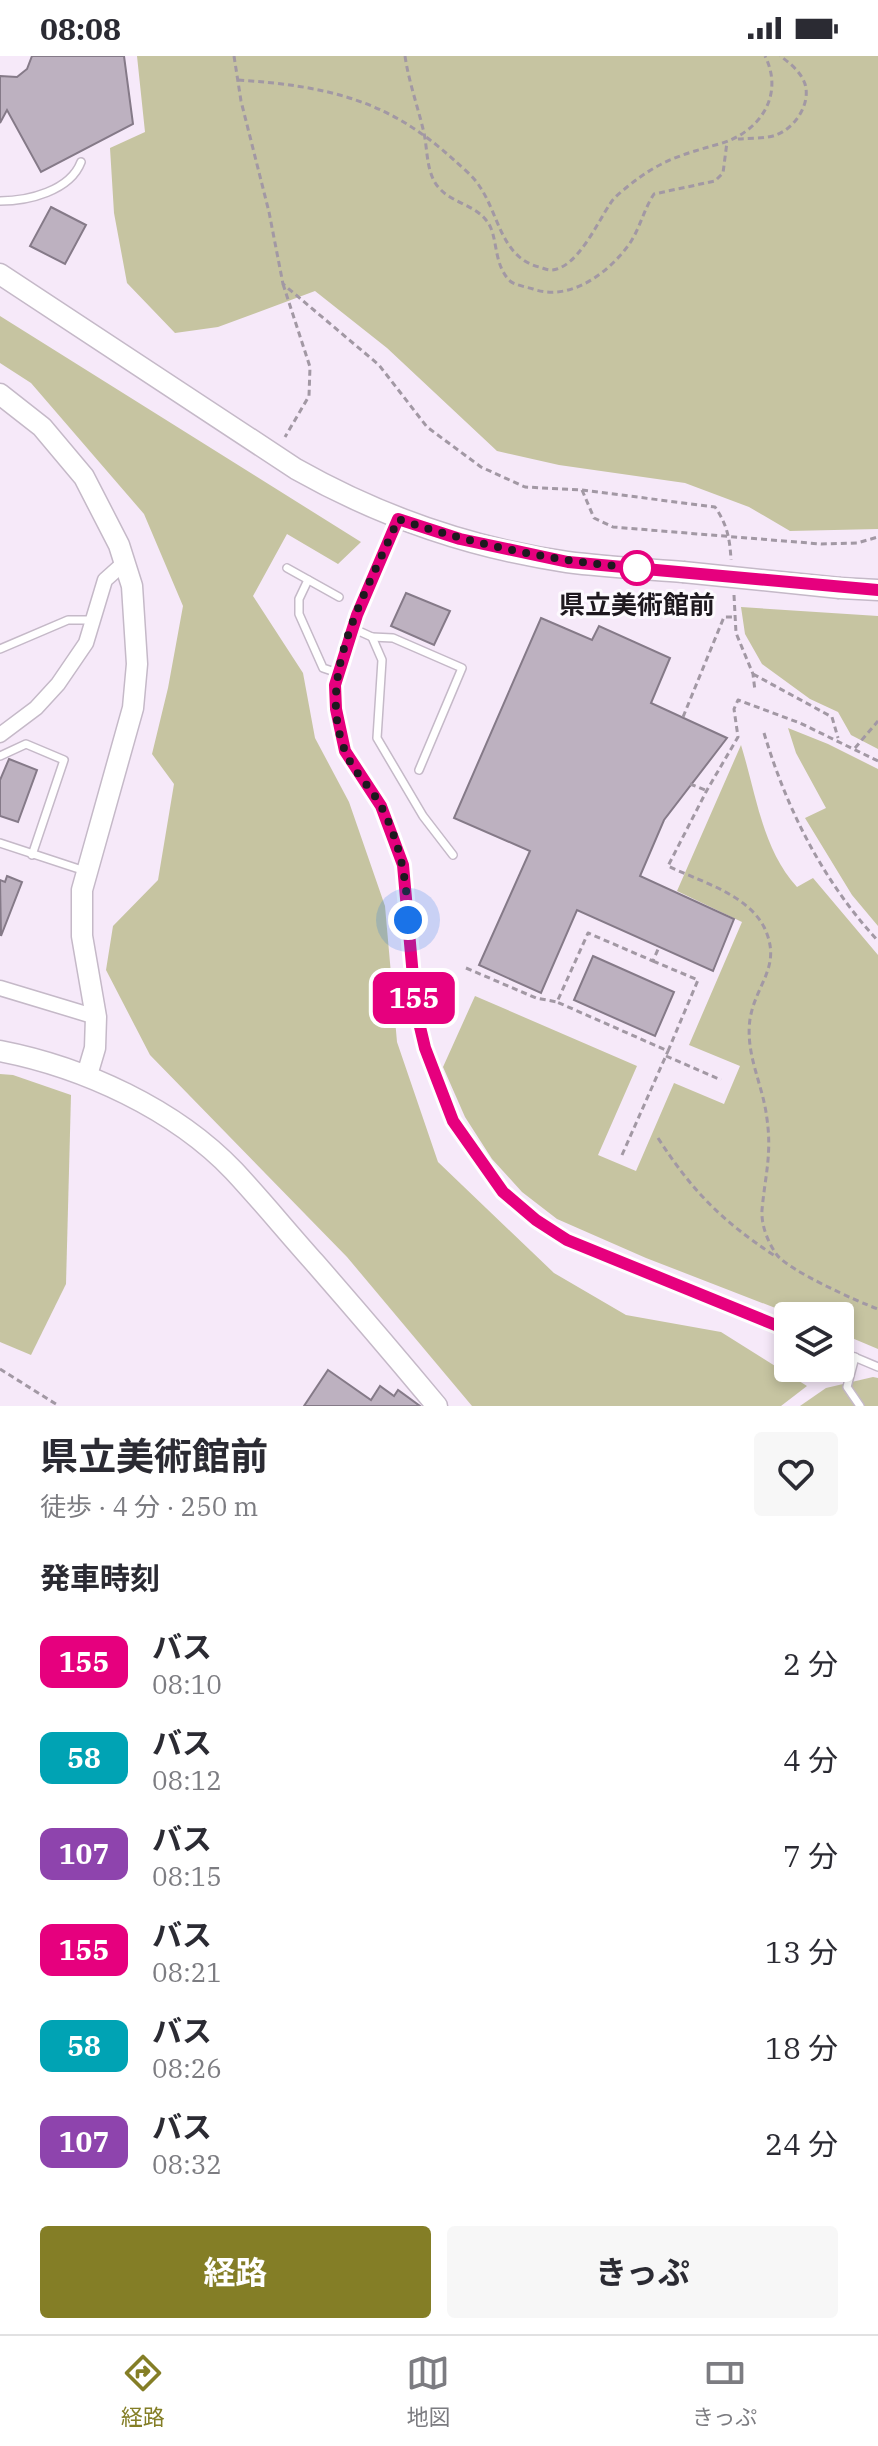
<!DOCTYPE html>
<html lang="ja">
<meta charset="utf-8">
<style>
:root{--surface:#fff;--page:#f7f7f7;--text:#2b2b33;--muted:#7c7c81;--line:#e1e1e2;--accent:#847e26}
body{margin:0;font-family:"IBM Plex Serif","Noto Sans JP",serif;background:var(--page);color:var(--text);height:100vh;display:flex;flex-direction:column;font-size:30px;white-space:nowrap}
*{box-sizing:border-box;margin:0}
p{font-size:26px;color:var(--muted)}
.icon{flex:none;width:44px;height:44px;fill:none;stroke:currentColor;stroke-width:2;stroke-linecap:round;stroke-linejoin:round}
.map{position:relative;height:1350px;overflow:hidden}
.side{display:flex;flex-direction:column;background:var(--surface);flex:1}
.side>*{flex:none}
.badge{padding:0 16px;border-radius:12px;font-size:28px;line-height:52px}
.controls{position:absolute;left:774px;top:1246px;display:grid;gap:16px}
.controls a{display:grid;place-items:center;width:80px;height:80px;border-radius:8px;background:var(--surface);box-shadow:0 4px 12px #0003;font-size:40px}
.you{position:absolute;width:40px;height:40px;margin:-20px;border:6px solid #fff;border-radius:50%;background:#1a73e8;box-shadow:0 0 0 12px #1a73e833}
.map>.badge{position:absolute;translate:-50% -50%;box-shadow:0 0 0 4px #fff}
h2{padding:0 40px;font-size:30px;line-height:72px}
.round{display:grid;place-items:center;flex:none;width:84px;height:84px;border-radius:8px;background:var(--page)}
.head{display:flex;align-items:center;justify-content:space-between;height:136px;padding:0 40px}
h1{font-size:38px;font-weight:700;line-height:60px}
.primary-button{display:flex;gap:16px;margin-top:auto;padding:16px 40px}
.primary-button a{flex:1;height:92px;border-radius:8px;background:var(--accent);color:#fff;font-size:32px;font-weight:700;line-height:92px;text-align:center}
.primary-button a+a{background:var(--page);color:var(--text)}
ul{padding:0;list-style:none}
li{display:flex;align-items:center;gap:24px;height:96px;padding:0 40px}
li div{flex:1}
li b{display:block;font-size:30px}
li em{font-style:normal}
li .badge{min-width:88px;font-weight:700;text-align:center}
.status{display:flex;justify-content:space-between;align-items:center;height:56px;padding:0 40px;background:var(--surface);direction:ltr}
.status svg{height:22px;fill:currentColor}
.dock{display:flex;justify-content:space-around;align-items:center;height:112px;border-top:2px solid var(--line);background:var(--surface);font-size:22px;color:var(--muted)}
.dock a{display:grid;justify-items:center;gap:4px}
.dock .selected{color:var(--accent)}
.map>svg:first-child{display:block}
</style>
<div class="status"><b>08:08</b><svg viewBox="0 0 49 12"><path d="M0 12V9h3v3zM5 12V6h3v6zM10 12V3h3v9zM15 12V0h3v12zM26 1h20v11H26zM47 4h2v5h-2z"/></svg></div>
<div class="map">
<svg width="878" height="1350" viewBox="0 0 878 1350">
<rect width="100%" height="100%" fill="#f6e9f9"/>
<g fill="#c6c4a1">
<path d="M137 0H878V473L790 475 749 451 685 427 559 409 497 395 387 292 315 235 218 271 175 277 127 227 114 157 110 92 145 76Z"/>
<path d="M0 260 361 486 338 508 287 478 253 540 303 617 315 682 349 746 385 850 397 986 438 1106 554 1217 626 1259 721 1276 807 1330 781 1350H472L347 1201 150 999 106 914 113 870 158 824 174 728 152 698 168 632 183 550 144 458 31 327 0 307Z"/>
<path d="M741 551 878 560V693L851 679 838 656 810 643 762 608 745 578Z"/>
<path d="M788 672 828 688 878 713V870L852 839 805 762 826 752 796 697Z"/>
<path d="M741 689C756 737 762 793 797 831L813 822 878 899V1293L840 1277V1260H796L646 1202 557 1163 522 1136 492 1103 465 1061 443 1011 475 940 637 1010 598 1099 636 1115 674 1027 724 1048 740 1010 689 989 742 866 677 835Z"/>
<path d="M0 1018 13 1019 71 1039 66 1228 31 1299 0 1286Z"/>
<path d="M873 1321 878 1322V1350H800L826 1332Z"/>
</g>
<g fill="#bdb1c0" stroke="#857a88" stroke-width="2">
<path d="M32 0H124L133 68 41 116 7 54 0 67V20L17 21 27 13Z"/>
<path d="M51 151 86 169 65 208 30 190Z"/>
<path d="M406 537 450 555 434 589 391 570Z"/>
<path d="M541 562 592 584 599 570 670 602 651 647 727 682 664 764 640 820 734 863 713 915 577 854 541 937 479 909 530 795 454 762Z"/>
<path d="M9 703 37 714 18 766 0 760V724Z"/>
<path d="M7 820 22 826 1 880 0 824 5 826Z"/>
<path d="M593 900 674 936 655 980 574 944Z"/>
<path d="M328 1314 371 1344 380 1330 394 1340 398 1334 420 1350H304Z"/>
</g>
<g fill="none" stroke-linecap="round" stroke-linejoin="round">
<g stroke="#c5b9c8" stroke-width="10">
<g id="lane">
<path d="M0 145C28 145 70 135 81 106"/>
<path d="M398 464C379 509 341 580 335 628 333 648 338 676 345 694 353 715 371 731 381 750 388 762 393 777 397 790 410 831 407 874 411 916 419 994 447 1081 504 1137 523 1155 545 1170 567 1184L788 1274"/>
<path d="M287 512 339 541"/>
<path d="M308 524 299 543V558L323 612 338 617"/>
<path d="M352 572 372 581 382 604 377 682 423 760 453 799"/>
<path d="M372 581 393 582 462 612 419 714"/>
<path d="M0 593 68 564H92"/>
<path d="M0 700 26 688 64 704 32 799"/>
<path d="M0 787 85 815"/>
<path d="M840 1295 878 1311"/>
<path d="M855 1301 847 1331 860 1350"/>
</g>
</g>
<g stroke="#c5b9c8" stroke-width="17">
<g id="street">
<path d="M0 679 36 652 58 628 86 587 105 524 124 507"/>
<path d="M0 932 96 961"/>
</g>
</g>
<g stroke="#c5b9c8" stroke-width="23">
<g id="secondary">
<path d="M0 218 296 413C381 461 471 492 567 506 606 511 645 513 683 516"/>
<path d="M0 338 42 371 84 421 119 489 132 530 137 608 133 652 82 834V880L96 961 95 992 87 1019"/>
<path d="M840 532 878 534"/>
<path d="M0 995C83 1011 175 1053 234 1115 262 1145 288 1177 315 1207 356 1254 397 1302 437 1350"/>
</g>
</g>
<g stroke="#a298a4" stroke-width="3" stroke-dasharray="6 4" stroke-linecap="butt">
<path d="M234 0 241 45 269 156 283 228 379 309 427 371 481 411 525 431 582 434 715 451C727 468 730 483 731 504"/>
<path d="M405 0C409 27 418 51 424 77 428 96 426 120 441 134 454 147 474 149 486 164 499 179 492 207 510 225 515 229 526 231 533 233 570 246 609 217 630 187 640 172 644 153 654 138L715 125 723 117 727 86"/>
<path d="M238 24C326 30 388 43 455 105 463 112 474 121 480 131 499 159 501 201 539 211 543 212 547 214 551 214 577 213 597 167 610 148 614 141 621 136 627 131 659 105 680 99 719 88 759 77 785 40 765 0"/>
<path d="M738 83C750 82 765 83 776 79 795 72 811 48 805 28 801 16 790 7 780 0"/>
<path d="M283 228 310 311 309 340 285 381"/>
<path d="M582 434 594 462 613 471 821 488 857 487 878 481"/>
<path d="M734 539 736 577 753 618 755 635"/>
<path d="M753 618 832 661 838 682"/>
<path d="M683 661 724 561H735"/>
<path d="M764 677C787 754 823 825 878 885"/>
<path d="M855 692 878 665"/>
<path d="M878 705 800 667 738 644 734 653 738 681 707 734 668 810C699 825 747 838 764 871 783 910 756 927 750 963 745 999 763 1028 767 1063 772 1099 765 1120 762 1154 761 1169 768 1187 777 1199 788 1214 858 1246 878 1253"/>
<path d="M690 728 705 734"/>
<path d="M653 905 698 924 668 995 557 946 588 877 653 905 659 891"/>
<path d="M466 912 536 942 557 946"/>
<path d="M666 1000 721 1024"/>
<path d="M658 1082C692 1135 722 1165 775 1200"/>
<path d="M622 1099 668 995"/>
<path d="M0 1313 59 1350"/>
</g>
<use href="#lane" stroke="#fff" stroke-width="7"/>
<use href="#street" stroke="#fff" stroke-width="14"/>
<use href="#secondary" stroke="#fff" stroke-width="20"/>
<g stroke="#c5b9c8" stroke-width="23" stroke-linecap="butt">
<path id="secondary-bridge" d="M683 516 840 532"/>
</g>
<use href="#secondary-bridge" stroke="#fff" stroke-width="20"/>
</g>
<g fill="none" stroke-linecap="round" stroke-linejoin="round">
<g stroke="#fff" stroke-width="18">
<path id="line" d="M788 1274 567 1184 536 1164 503 1136 453 1065 425 992 416 954 403 809 381 750 345 695 336 653 335 629 357 559 398 463 460 483 568 506 878 534"/>
</g>
<use href="#line" stroke="#e6007e" stroke-width="12"/>
<path stroke="#1e191f" stroke-width="8" stroke-dasharray="0 14.4" d="M408 864C407 824 400 787 382 752 372 732 353 716 345 695 314 617 369 534 398 463 479 490 553 505 637 512"/>
</g>
<circle fill="#fff" stroke="#e6007e" stroke-width="4" cx="637" cy="512" r="16"/>
<g text-anchor="middle" dominant-baseline="central" stroke-width="6" stroke-linejoin="round" paint-order="stroke">
<g font-size="26" font-weight="bold" fill="#1e191f" stroke="#fdfafe">
<text x="637" y="548">県立美術館前</text>
</g>
</g>
</svg>
<div class="controls">
<a><svg class="icon" aria-label="layers" viewBox="0 0 24 24"><path d="M12 4l9 5-9 5-9-5zM3 14l9 5 9-5"/></svg></a>
</div>
<div class="you" style="left:408px;top:864px"></div>
<b class="badge" style="left:414px;top:942px;background:#e6007e;color:#fff">155</b>
</div>
<section class="side">
<div class="head"><div><h1>県立美術館前</h1><p>徒歩 · 4 分 · 250 m</p></div><a class="round"><svg class="icon" aria-label="heart" viewBox="0 0 24 24"><path d="M12 20l-8-8c-3-5 5-10 8-4 3-6 11-1 8 4z"/></svg></a></div>
<h2>発車時刻</h2>
<ul>
<li><span class="badge" style="background:#e6007e;color:#fff">155</span><div><b>バス</b><p>08:10</p></div><em>2 分</em></li>
<li><span class="badge" style="background:#00a3b4;color:#fff">58</span><div><b>バス</b><p>08:12</p></div><em>4 分</em></li>
<li><span class="badge" style="background:#8e44ad;color:#fff">107</span><div><b>バス</b><p>08:15</p></div><em>7 分</em></li>
<li><span class="badge" style="background:#e6007e;color:#fff">155</span><div><b>バス</b><p>08:21</p></div><em>13 分</em></li>
<li><span class="badge" style="background:#00a3b4;color:#fff">58</span><div><b>バス</b><p>08:26</p></div><em>18 分</em></li>
<li><span class="badge" style="background:#8e44ad;color:#fff">107</span><div><b>バス</b><p>08:32</p></div><em>24 分</em></li>
</ul>
<div class="primary-button"><a>経路</a><a>きっぷ</a></div>
</section>
<nav class="dock">
<a class="selected"><svg class="icon" aria-label="directions" viewBox="0 0 24 24"><path d="M12 3l9 9-9 9-9-9zM9 14v-3h6M13 9l2 2-2 2"/></svg>経路</a>
<a><svg class="icon" aria-label="map" viewBox="0 0 24 24"><path d="M3 6l6-2 6 2 6-2v14l-6 2-6-2-6 2zM9 4v14M15 6v14"/></svg>地図</a>
<a><svg class="icon" aria-label="tickets" viewBox="0 0 24 24"><path d="M3 7h18v10H3zM15 7v10"/></svg>きっぷ</a>
</nav>
